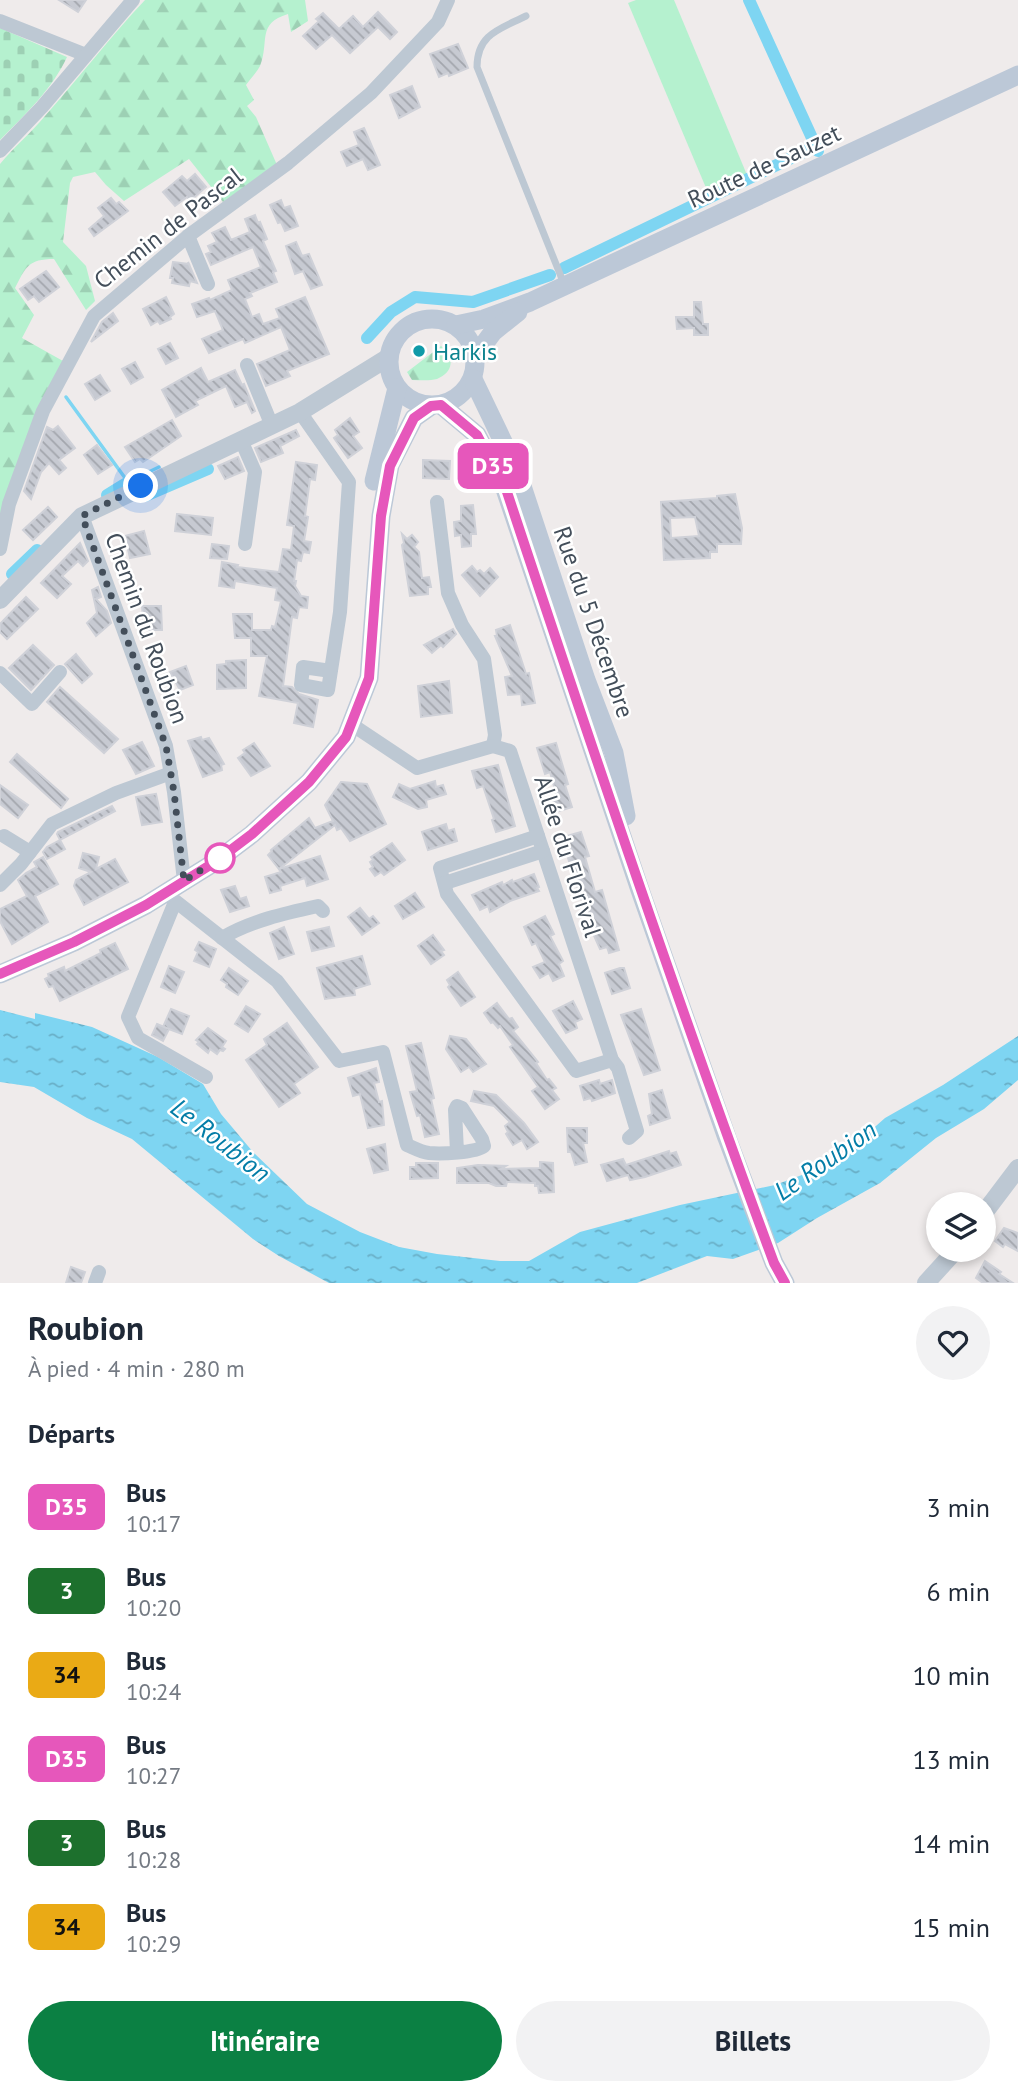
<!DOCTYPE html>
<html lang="fr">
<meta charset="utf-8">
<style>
:root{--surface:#fff;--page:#f2f2f3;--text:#1f2937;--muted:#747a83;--accent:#0b8043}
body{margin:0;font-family:"PT Sans",sans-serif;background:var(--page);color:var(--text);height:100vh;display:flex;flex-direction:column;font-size:26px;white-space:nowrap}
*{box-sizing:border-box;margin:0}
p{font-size:23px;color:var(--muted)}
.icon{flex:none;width:38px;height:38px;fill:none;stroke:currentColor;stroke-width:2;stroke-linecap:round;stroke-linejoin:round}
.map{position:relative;height:1283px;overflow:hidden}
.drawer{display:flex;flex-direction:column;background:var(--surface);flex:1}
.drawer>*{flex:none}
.badge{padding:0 14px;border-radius:10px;font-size:24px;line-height:46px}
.fabs{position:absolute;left:926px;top:1192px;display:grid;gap:14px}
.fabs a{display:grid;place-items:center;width:70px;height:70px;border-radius:50%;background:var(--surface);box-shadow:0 4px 10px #0003;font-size:35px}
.you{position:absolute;width:35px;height:35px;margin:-18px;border:5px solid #fff;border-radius:50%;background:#1a73e8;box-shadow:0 0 0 10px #1a73e833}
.map>.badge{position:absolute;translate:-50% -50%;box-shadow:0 0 0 4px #fff}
h2{padding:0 28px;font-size:26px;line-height:63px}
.round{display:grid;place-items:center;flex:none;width:74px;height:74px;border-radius:37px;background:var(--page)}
.summary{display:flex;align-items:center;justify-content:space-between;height:119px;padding:0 28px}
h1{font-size:33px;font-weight:700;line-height:52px}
.primary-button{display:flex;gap:14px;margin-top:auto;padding:14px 28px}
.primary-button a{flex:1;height:80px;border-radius:42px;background:var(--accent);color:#fff;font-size:28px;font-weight:700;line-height:80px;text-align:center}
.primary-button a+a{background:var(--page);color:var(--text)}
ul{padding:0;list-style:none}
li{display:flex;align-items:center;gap:21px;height:84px;padding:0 28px}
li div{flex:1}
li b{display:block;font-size:26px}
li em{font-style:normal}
li .badge{min-width:77px;font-weight:700;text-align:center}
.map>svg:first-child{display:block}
</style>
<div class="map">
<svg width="1018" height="1283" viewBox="0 0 1018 1283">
<defs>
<pattern id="forest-firs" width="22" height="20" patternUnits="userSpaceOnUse" patternTransform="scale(1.75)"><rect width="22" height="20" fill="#b5f1cf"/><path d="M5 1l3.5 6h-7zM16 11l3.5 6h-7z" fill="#9dd0b4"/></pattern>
<pattern id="cemetery-stones" width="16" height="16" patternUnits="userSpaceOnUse" patternTransform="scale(1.75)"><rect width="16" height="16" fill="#b5f1cf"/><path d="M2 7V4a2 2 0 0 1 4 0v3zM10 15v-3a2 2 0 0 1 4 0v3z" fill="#9dd0b4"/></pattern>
<pattern id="water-ripples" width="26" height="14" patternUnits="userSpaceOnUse" patternTransform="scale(1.75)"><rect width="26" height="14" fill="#7ed5f2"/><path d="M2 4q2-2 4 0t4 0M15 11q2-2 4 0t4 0" fill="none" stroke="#69afc7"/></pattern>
<pattern id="building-back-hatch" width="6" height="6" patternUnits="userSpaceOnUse" patternTransform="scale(1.75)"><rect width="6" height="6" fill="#c7cad2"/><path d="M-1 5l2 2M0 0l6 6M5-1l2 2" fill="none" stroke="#a3a6ad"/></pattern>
</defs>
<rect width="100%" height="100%" fill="#efebeb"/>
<path fill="#b5f1cf" d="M636 0H674L747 175 709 195 628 3Z"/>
<g fill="url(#forest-firs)">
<path d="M145 0H305L308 21 291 32 288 14C256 24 270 41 260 66 257 72 250 79 246 85L254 100 247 106 256 117 277 165 223 202 189 159 124 201 106 185 95 172 73 177 70 183 63 242 86 266 95 301 86 310 54 259C28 259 26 267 15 288L34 315 22 338 63 361 0 515V164C14 147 31 133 45 116 79 78 110 37 145 0Z"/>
<path d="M441 346C455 357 454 372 437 379 430 381 420 380 412 380L407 372Z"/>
</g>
<path fill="url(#cemetery-stones)" d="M0 28 67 57C53 88 24 116 0 140Z"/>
<path fill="url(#water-ripples)" d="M0 1010 35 1019V1013L92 1027 158 1057 203 1084 221 1114 253 1152 307 1204 360 1232 399 1247 437 1254 500 1261H529L580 1232 680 1205 775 1185 834 1163 885 1118 943 1085 1018 1036V1080L984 1109 936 1138 880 1183 817 1218 778 1243 733 1259 707 1256 637 1283H329L279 1256 253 1239 132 1139 87 1118 34 1087 0 1082Z"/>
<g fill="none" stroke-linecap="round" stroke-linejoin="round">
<path stroke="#7ed5f2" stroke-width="3.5" d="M66 397 128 482 159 467"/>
<g stroke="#7ed5f2" stroke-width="12">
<path d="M749 0 818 151"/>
<path d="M564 268 816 146"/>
<path d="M367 338 391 312 415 297 473 302 550 275"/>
<path d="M107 495 128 482"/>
<path d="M145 496 208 469"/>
<path d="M12 574 37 550"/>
</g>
</g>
<g fill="url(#building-back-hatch)" stroke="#cfd1d8" stroke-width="2" fill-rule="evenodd">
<path d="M59 0H86L78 12Z"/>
<path d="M378 12 397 32 390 39 378 27 350 53 332 35 316 49 303 36 319 21 316 19 323 13 339 29 353 16 363 27Z"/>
<path d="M458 44 468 68 449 76 448 73 439 77 430 54Z"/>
<path d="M412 86 420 107 399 118 390 95Z"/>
<path d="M364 128 380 165 368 170 363 159 347 166 341 152 359 145 354 132Z"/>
<path d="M195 174 206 187 190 201 187 197 175 206 163 192 182 176 187 181Z"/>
<path d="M111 198 116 204 119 202 128 211 94 236 89 229 104 216 98 208Z"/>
<path d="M281 200 284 208 290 206 298 226 285 231 281 222 278 223 270 205Z"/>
<path d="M255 215 258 223 260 222 267 239 263 241 276 271 273 272 277 282 250 293 252 296 245 299 252 317 259 314 263 324 280 318 276 309 305 297 329 354 287 371 290 376 266 386 257 364 290 350 281 327 245 343 243 339 209 353 202 339 223 330 215 311 197 317 192 304 209 298 210 300 232 290 228 280 261 267 253 247 211 265 206 254 211 252 208 246 217 242 212 233 225 227 231 240 250 232 245 219Z"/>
<path d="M296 242 302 256 309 254 322 285 311 289 303 271 295 274 286 246Z"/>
<path d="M173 262 189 264 188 262 197 283 190 281 189 286 172 283 173 278H170Z"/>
<path d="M46 271 59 287 39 302 34 296 28 300 20 289Z"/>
<path d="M166 297 174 314 170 317 171 319 160 324 158 321 151 325 143 309Z"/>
<path d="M694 302H701L703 324H708V335H694V328L677 329 676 317H694Z"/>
<path d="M113 313 118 321 91 342 102 322Z"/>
<path d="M170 343 178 358 166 364 158 349Z"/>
<path d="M135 362 143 377 131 384 122 369Z"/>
<path d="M201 368 208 382 235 370 242 385 244 384 255 411 252 413 247 402 235 407 226 386 195 401 198 405 176 417 162 390Z"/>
<path d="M100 375 110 391 95 400 85 384Z"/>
<path d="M350 418 359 432 353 436 362 448 348 458 334 438 338 435 335 430Z"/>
<path d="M172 420 181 436 143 462 140 459 135 462 125 447Z"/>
<path d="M58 426 75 448 59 460 66 468 59 474 49 463 41 472 31 499 24 491 47 427 53 430Z"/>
<path d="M296 430 299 436 280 446 283 453 261 462 255 448Z"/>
<path d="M97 445 112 465 98 474 84 455Z"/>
<path d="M238 457 244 471 225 479 218 466Z"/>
<path d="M423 460 450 461 449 479 423 478Z"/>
<path d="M296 462 317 465 315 480 310 479 305 516 308 517 304 541 311 542 309 553 303 552 301 561 297 560 294 581H296L295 586 301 596 308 597 307 608 299 607 297 618 292 617 283 686 292 687 299 694 318 700 313 727 294 723 298 703 259 696 267 656H251V638H235L233 614H252V630H271L272 626 275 627 281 601 275 600 277 588 235 581 234 588 219 586 222 562 238 565 237 567 279 572 283 549 291 550 294 526 287 525Z"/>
<path d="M735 494 742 528 741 544H717V552H710V558L664 560 661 502 717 498V496ZM695 517 699 536 671 538 670 518Z"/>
<path d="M473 505 476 534H471V546L462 547 461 535 455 536 454 522 461 521V506Z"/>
<path d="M48 507 57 517 33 540 23 530Z"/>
<path d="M177 514 213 518 211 535 175 531Z"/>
<path d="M144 531 150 554 130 558 125 536Z"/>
<path d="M402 534 407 539 412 535 418 542 414 547 419 552 422 578 429 577 431 587H428V594L410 596 402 545 404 543Z"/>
<path d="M80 543 88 561 83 566 78 561 62 576 71 584 57 598 41 583Z"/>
<path d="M212 544 229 546 227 559 210 558Z"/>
<path d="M472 566 477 572 480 570 484 574 490 568 498 577 480 596 462 575Z"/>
<path d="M98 587 101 597 96 599 107 611 111 623 96 636 87 623 97 613 92 590Z"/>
<path d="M26 597 38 609 7 639 0 632V624Z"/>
<path d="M142 606H161L162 630H149L148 619H143Z"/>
<path d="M510 625 526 674 529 673 535 703 522 705 521 694 508 695 505 677 512 676 495 636H497L496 630Z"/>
<path d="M453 629 456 634 443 647 441 645 432 653 424 645Z"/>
<path d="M33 645 54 665 31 690 9 668Z"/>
<path d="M76 654 92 674 82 683 65 664Z"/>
<path d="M246 660V688L217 689V665L226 664V661Z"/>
<path d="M186 666 193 685 180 690 170 672Z"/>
<path d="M449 681 452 713 421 717 418 686Z"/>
<path d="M60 687 118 739 104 753 47 702Z"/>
<path d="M201 737 202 740 209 738 224 764 221 765 222 770 203 777 188 741Z"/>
<path d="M142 742 154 766 136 774 123 750Z"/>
<path d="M254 743 270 766 251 776 238 758 245 753 243 750Z"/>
<path d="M556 743 568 784 565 785 572 807 549 814 545 801 557 797 550 772 545 774 537 748Z"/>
<path d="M17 754 68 799 61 808 10 762Z"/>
<path d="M498 765 515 826 496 832 492 820 494 819 483 786 477 788 472 771Z"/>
<path d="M435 781 436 787 443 785 446 794 426 800 427 807 418 809 393 797 399 784 410 789Z"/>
<path d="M341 782 367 784 386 824 350 841 341 828 337 830 335 825 279 869 268 855 272 851 271 850 309 818 315 828 333 821 325 805Z"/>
<path d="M0 785 28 805 18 818 0 804Z"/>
<path d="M156 794 162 822 142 825 136 797Z"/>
<path d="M112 806 115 811 60 840 57 834 58 832Z"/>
<path d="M446 824 448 831 454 829 457 841 428 850 422 832Z"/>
<path d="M581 832 589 856 585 857 595 892 602 890 619 950 609 953 607 947 600 949 591 929 568 858H570L568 851 571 850 567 836Z"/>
<path d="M60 840 65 849 47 859 43 852 47 847Z"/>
<path d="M392 843 405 860 384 875 381 872 375 876 370 869 373 867 370 862 373 860 371 857Z"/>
<path d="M83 853 99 857 96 869 115 859 128 882 84 905 74 886 76 880 91 872 79 868Z"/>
<path d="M320 856 328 879 307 886 305 878 280 886 281 890 270 893 265 877 281 872 279 869Z"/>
<path d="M43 857 58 884 35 896 48 922 12 944 0 921V909L27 896 18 880 26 873 37 867 34 862Z"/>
<path d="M534 874 539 887 537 888 539 891 510 901 490 912 488 906 480 910 472 895 502 882 503 885 512 880 513 882Z"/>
<path d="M235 886 240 899 246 897 249 906 230 912 221 890Z"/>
<path d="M415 893 424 907 403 919 395 906Z"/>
<path d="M360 908 369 919 373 916 379 923 362 935 348 917Z"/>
<path d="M545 916 554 934 550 936 563 961 559 964 564 976 553 981 549 973 540 978 533 967 545 962 536 943 532 945 524 927Z"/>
<path d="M284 927 294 954 279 959 270 933Z"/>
<path d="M329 927 334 946 312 951 307 932Z"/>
<path d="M433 935 444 950 441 951 444 955 431 964 418 946Z"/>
<path d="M199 942 216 949 209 967 194 961 198 952 195 950Z"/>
<path d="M115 943 128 969 60 1001 53 986 49 987 45 979 49 977 48 974 64 967 65 971 101 953 100 950Z"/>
<path d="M362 956 370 984 354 989 355 995 325 999 317 968Z"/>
<path d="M169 966 184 972 175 993 161 987Z"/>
<path d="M229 968 248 981 238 995 226 987 227 984 221 980Z"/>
<path d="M620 968H624L630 988 612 994 605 973Z"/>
<path d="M458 972 475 997 461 1006 448 987 450 985 447 980Z"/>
<path d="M573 1001 582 1019 575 1022 577 1028 566 1033 553 1011Z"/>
<path d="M497 1003 509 1019 512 1018 518 1027 513 1031 538 1062 536 1063 547 1080 549 1079 556 1088 552 1090 559 1099 545 1109 532 1091 538 1087 510 1047 513 1045 500 1026 498 1028 493 1022 491 1023 484 1013Z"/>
<path d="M246 1006 260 1014 248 1032 235 1024Z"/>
<path d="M171 1009 189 1016 182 1034 163 1027Z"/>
<path d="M641 1009 660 1070 644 1075 621 1015Z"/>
<path d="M287 1023 318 1067 294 1084 300 1093 279 1107 246 1060 267 1045 264 1039Z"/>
<path d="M157 1024 169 1029 163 1041 152 1035Z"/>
<path d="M208 1028 226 1041 222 1047 225 1049 223 1051 220 1050 217 1054 210 1049 208 1053 197 1044 199 1042 196 1040Z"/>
<path d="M450 1036 466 1039 486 1064 473 1072 469 1067 461 1072 446 1049Z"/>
<path d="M421 1043 434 1098 431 1099 439 1134 425 1137 420 1115 417 1116 410 1092 417 1091 406 1046Z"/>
<path d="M376 1068 379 1082 374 1083 379 1102 382 1101 384 1125 368 1128 360 1094 353 1096 348 1078Z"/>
<path d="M599 1080 600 1084 612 1080 615 1093 592 1101 591 1098 584 1100 580 1086Z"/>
<path d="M662 1090 670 1118 650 1125 648 1116 652 1114 649 1094Z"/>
<path d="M474 1091 496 1095 524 1123 538 1142 527 1149 522 1140 513 1145 506 1134 508 1132 505 1126 510 1122 494 1106 471 1101Z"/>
<path d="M567 1128H587V1143H583L587 1162 575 1165 571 1152H568Z"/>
<path d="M385 1144 388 1170 374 1173 367 1149Z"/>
<path d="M669 1151 670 1154 676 1152 681 1165 645 1177 630 1180 628 1175 607 1181 601 1165 623 1159 626 1165Z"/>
<path d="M540 1162 553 1163 554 1192 539 1193 538 1186H535V1183L507 1182 506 1186H496L489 1183H457V1168L478 1165 506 1166 501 1169 540 1168Z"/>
<path d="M416 1163H438V1178L410 1179V1167H416Z"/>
<path d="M1004 1228 1018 1233V1251L1005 1244 1003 1247 995 1241Z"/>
<path d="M985 1261 1001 1272 999 1274 1013 1283H983L976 1278Z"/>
<path d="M71 1267 85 1272 81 1283H66Z"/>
</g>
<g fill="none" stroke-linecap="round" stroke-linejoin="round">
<path stroke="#bdc8d3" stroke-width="7" d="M526 16C500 29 477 34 477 67L564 284"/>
<g stroke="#bdc8d3" stroke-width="14">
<path d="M0 21 86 55"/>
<path d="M0 151 42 107 133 0"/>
<path d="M188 236 208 284"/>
<path d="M247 365 272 426"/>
<path d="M300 412 349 482 340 612 328 690 301 685 303 667 331 671"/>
<path d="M241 440 255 472 245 544"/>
<path d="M437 502 448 593 462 625 484 659 495 735 493 746"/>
<path d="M82 516 166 746 174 792 184 881"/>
<path d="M0 549 9 504 43 411 94 316 188 236 288 163 371 93 438 22 448 0"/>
<path d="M0 673 32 704 60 672"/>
<path d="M351 724 417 768 493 746 510 751 612 1060 618 1068 637 1131 629 1138"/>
<path d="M4 836 30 852"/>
<path d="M538 836 440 868 447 894 576 1071 612 1060"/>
<path d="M445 883 543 851"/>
<path d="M0 885 21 864 52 824 116 793 171 773"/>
<path d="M165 893 277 981 339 1061 383 1052 407 1145C414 1148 421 1152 429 1153 440 1154 476 1153 484 1146L482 1139 462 1108 457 1106 455 1110 457 1152"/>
<path d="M175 902 128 1017 138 1038 206 1077"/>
<path d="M222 938C250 921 286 913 318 906L323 911"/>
<path d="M95 1283 99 1272"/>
</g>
<g stroke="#bdc8d3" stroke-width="18">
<path d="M0 600 82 516 300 412 389 357"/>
<path d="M984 1213 1018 1168"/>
<path d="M926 1283 956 1250"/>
</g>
<g stroke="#bcc8d7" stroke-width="19">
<circle cx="432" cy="362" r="43"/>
<path d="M456 325 484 319 530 302 1018 75"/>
<path d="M476 355 493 332 518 312"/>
<path d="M473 379 517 471 586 680 614 753 626 816"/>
<path d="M441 405 477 435 505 489 640 890 727 1138 774 1263 785 1283"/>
<path d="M374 481 397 388"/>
<path d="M0 974 74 942 146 905 215 862 252 834 309 782 346 737 369 678 381 516 390 465 414 418 431 406"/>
</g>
</g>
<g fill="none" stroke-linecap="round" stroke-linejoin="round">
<g stroke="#fff" stroke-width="16">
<path id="line" d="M0 974 74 942 146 905 215 862 252 834 309 782 346 737 369 678 381 516 390 466 414 418 431 406 441 405 477 435 506 489C592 748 679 1007 774 1263L785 1283"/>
</g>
<use href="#line" stroke="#e657bb" stroke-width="10"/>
<path stroke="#434e5a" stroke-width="7" stroke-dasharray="0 12.6" d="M141 486 82 516 166 746 174 792 184 881 220 858"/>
</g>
<circle fill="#0f9aa8" stroke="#fff" stroke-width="2.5" cx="419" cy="351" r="7"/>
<circle fill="#fff" stroke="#e657bb" stroke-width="3.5" cx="220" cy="858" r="14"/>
<g text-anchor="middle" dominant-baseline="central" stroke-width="5" stroke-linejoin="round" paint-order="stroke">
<g font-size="24" fill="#434e5a" stroke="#fff">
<text transform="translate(764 166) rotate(-25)">Route de Sauzet</text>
<text transform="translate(168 228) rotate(-38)">Chemin de Pascal</text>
<text transform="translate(594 622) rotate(71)">Rue du 5 Décembre</text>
<text transform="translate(147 628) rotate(70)">Chemin du Roubion</text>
<text transform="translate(568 856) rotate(72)">Allée du Florival</text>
</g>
<g font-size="24" fill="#0d838f" stroke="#fff" text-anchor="start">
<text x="433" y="351">Harkis</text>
</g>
<g font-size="26" font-style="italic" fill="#037da7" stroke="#fff">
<text transform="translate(221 1140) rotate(38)">Le Roubion</text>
<text transform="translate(825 1160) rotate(-35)">Le Roubion</text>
</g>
</g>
</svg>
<div class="fabs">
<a><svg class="icon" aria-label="layers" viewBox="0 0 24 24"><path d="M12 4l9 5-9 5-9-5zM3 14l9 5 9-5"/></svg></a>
</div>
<div class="you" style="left:141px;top:486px"></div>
<b class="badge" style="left:493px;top:466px;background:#e657bb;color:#fff">D35</b>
</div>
<section class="drawer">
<div class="summary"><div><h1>Roubion</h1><p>À pied · 4 min · 280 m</p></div><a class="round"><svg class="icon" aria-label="heart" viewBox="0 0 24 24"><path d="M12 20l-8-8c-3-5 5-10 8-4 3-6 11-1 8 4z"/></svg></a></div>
<h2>Départs</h2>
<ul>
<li><span class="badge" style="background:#e657bb;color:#fff">D35</span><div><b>Bus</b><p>10:17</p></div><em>3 min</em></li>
<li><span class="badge" style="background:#1d702d;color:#fff">3</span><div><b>Bus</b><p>10:20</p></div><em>6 min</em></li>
<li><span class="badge" style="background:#eaaa15;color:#111">34</span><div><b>Bus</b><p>10:24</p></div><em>10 min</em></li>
<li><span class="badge" style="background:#e657bb;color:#fff">D35</span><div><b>Bus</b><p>10:27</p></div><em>13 min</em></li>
<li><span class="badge" style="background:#1d702d;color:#fff">3</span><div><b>Bus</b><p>10:28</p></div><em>14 min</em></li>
<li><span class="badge" style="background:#eaaa15;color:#111">34</span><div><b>Bus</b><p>10:29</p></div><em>15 min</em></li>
</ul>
<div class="primary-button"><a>Itinéraire</a><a>Billets</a></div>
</section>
